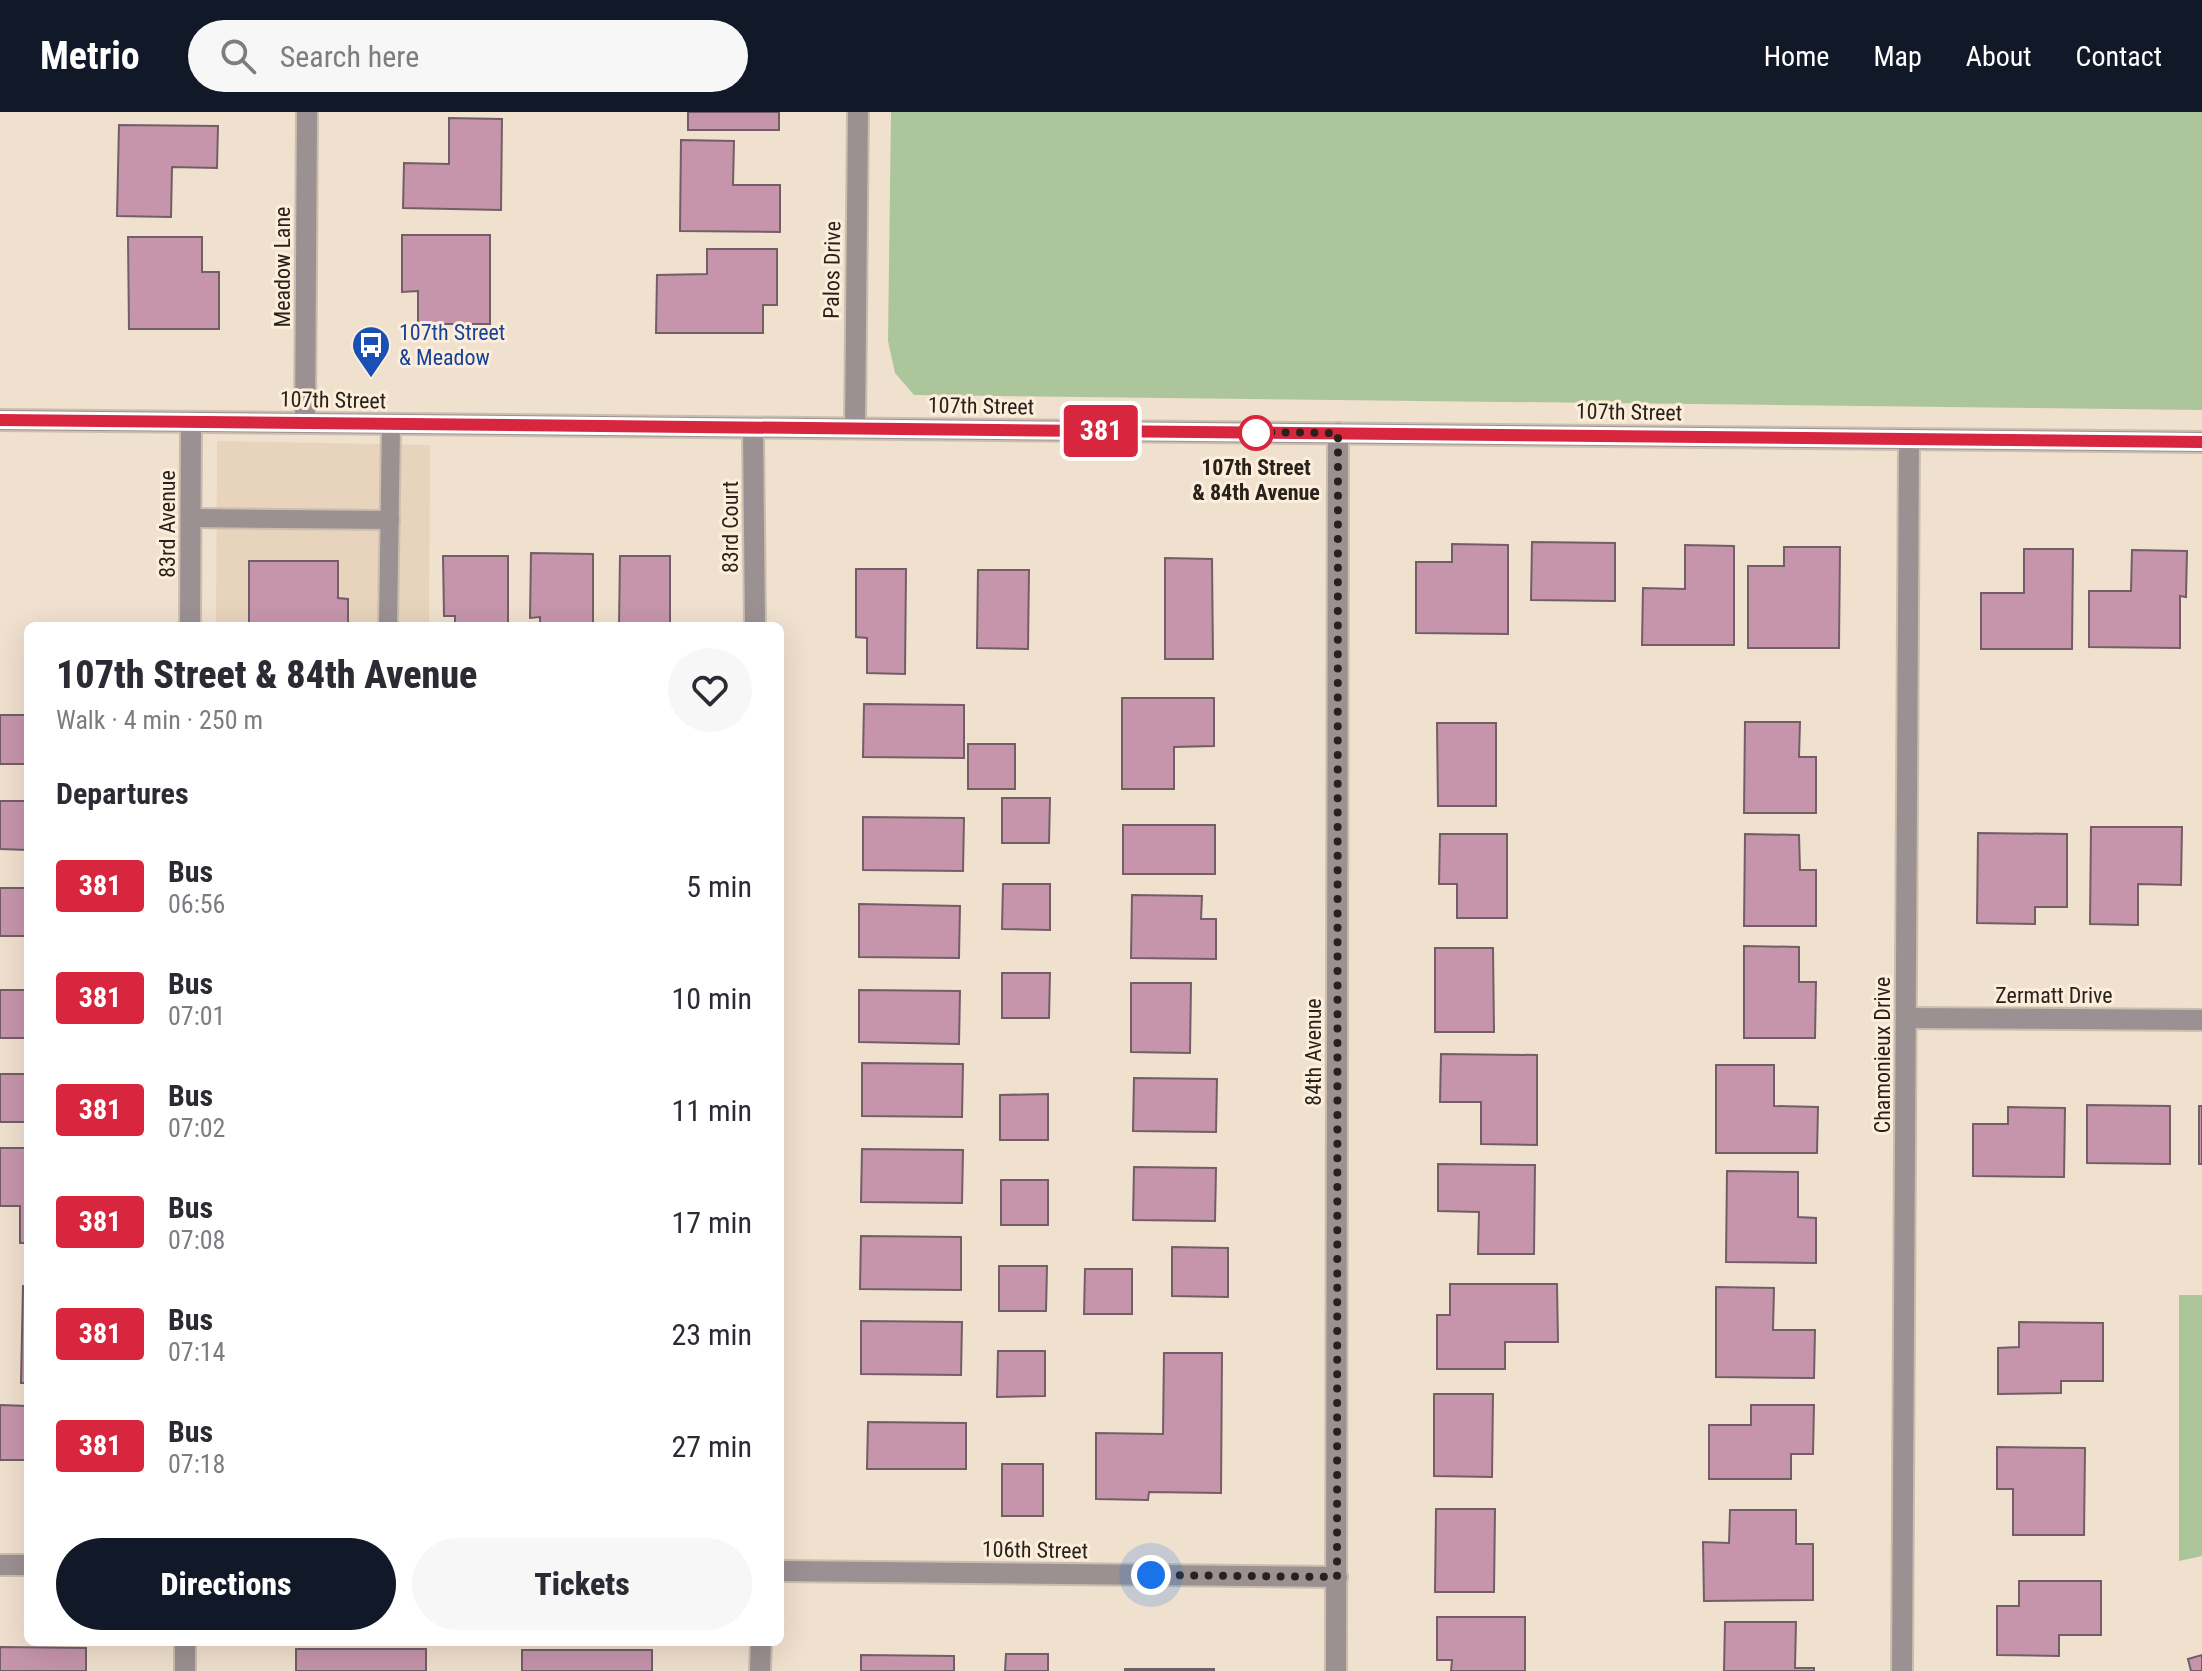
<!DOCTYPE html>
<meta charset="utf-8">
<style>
:root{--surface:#fff;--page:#f7f7f7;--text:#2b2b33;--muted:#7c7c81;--accent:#111827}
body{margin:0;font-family:"Roboto Condensed",sans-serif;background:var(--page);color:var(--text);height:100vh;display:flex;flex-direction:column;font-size:30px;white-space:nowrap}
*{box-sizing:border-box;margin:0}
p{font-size:26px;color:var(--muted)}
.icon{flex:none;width:44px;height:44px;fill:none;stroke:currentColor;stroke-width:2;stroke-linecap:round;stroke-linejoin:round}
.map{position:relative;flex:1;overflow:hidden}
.details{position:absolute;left:24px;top:510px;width:760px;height:1024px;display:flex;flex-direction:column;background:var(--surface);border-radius:12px;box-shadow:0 8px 32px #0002}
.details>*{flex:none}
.badge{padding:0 16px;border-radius:6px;font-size:28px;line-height:52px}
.you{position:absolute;width:40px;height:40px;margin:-20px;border:6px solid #fff;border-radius:50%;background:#1a73e8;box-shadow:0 0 0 12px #1a73e833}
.map>.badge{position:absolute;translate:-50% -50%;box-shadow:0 0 0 4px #fff}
h2{padding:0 32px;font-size:30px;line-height:72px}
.round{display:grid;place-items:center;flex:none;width:84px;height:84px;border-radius:42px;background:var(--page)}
.headline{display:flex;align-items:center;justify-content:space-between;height:136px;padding:0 32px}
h1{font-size:38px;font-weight:800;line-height:60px}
.button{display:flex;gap:16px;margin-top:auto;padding:16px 32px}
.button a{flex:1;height:92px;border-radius:48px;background:var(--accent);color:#fff;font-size:32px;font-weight:800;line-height:92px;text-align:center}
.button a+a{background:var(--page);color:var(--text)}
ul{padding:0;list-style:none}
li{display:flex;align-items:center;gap:24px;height:112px;padding:0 32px}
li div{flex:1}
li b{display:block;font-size:30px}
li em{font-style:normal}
li .badge{min-width:88px;font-weight:700;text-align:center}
header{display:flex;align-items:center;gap:48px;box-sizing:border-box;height:112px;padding:0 40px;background:var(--accent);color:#fff}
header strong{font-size:38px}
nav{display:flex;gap:44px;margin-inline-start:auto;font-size:28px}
.search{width:560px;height:72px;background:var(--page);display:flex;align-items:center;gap:20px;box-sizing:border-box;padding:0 28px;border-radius:44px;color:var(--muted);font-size:30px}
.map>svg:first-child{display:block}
</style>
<header>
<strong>Metrio</strong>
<div class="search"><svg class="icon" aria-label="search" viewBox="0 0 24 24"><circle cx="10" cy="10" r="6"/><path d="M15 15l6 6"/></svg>Search here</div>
<nav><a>Home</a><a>Map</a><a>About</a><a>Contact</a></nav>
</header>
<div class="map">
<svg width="2202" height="1559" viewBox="0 0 2202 1559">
<rect width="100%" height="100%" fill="#f0e0ce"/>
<path fill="#e8d3bc" d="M217 329 430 333 429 514H216Z"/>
<g fill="#adc59b">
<path d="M891 0H2202V298L914 283 895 261 888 229Z"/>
<path d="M2179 1183H2202V1444L2179 1449Z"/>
</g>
<g fill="#c695ac" stroke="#725e67" stroke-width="2">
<rect x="688" y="0" width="91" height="18"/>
<path d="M449 6 502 7 501 98 403 96 404 51 449 52Z"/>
<path d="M119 13 218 14 217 56 172 55 171 105 117 104Z"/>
<path d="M681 28 734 29 733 73H780V120L680 119Z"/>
<path d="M402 123H490V212H418V179L402 180Z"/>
<path d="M128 125H202V160H219V217H129Z"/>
<path d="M707 137H777V193H763V221H656L657 163 707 162Z"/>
<path d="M1532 430 1615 431V489L1531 488Z"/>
<path d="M1452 432 1508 433V522L1416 521V450H1452Z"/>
<path d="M1685 433 1734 434V533H1642L1643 476 1685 477Z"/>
<path d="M1784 435H1840L1839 536H1748V454H1784Z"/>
<path d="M2024 437H2073L2072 537H1981V481H2024Z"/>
<path d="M2132 438 2187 439 2186 485 2180 484V536L2089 535V479H2131Z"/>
<path d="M531 441 593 442V514H540V505L530 506Z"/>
<path d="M443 444H508V514H455V504H444Z"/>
<path d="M620 444H670V514H619Z"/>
<path d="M1165 446 1212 447 1213 547H1165Z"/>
<path d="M249 449H338V486L348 487V514H249Z"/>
<path d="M856 457H906L905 562 867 561V526L856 525Z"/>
<path d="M978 458H1029L1028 537 977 536Z"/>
<path d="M1122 586H1214V634L1174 635V677H1122Z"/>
<path d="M864 592 964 593V646L863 645Z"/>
<rect x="0" y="603" width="28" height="49"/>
<path d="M1745 610H1800L1799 645H1816V701H1744Z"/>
<path d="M1437 611H1496V694H1438Z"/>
<rect x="968" y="632" width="47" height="45"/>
<path d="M1002 686H1050L1049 731H1002Z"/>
<path d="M0 689H28V738L0 737Z"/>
<path d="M863 705 964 706 963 759 863 758Z"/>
<rect x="1123" y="713" width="92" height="49"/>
<path d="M2091 715H2182L2181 773 2138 772V813L2090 812Z"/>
<path d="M1978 721 2067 722V795H2035V812L1977 811Z"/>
<path d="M1440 722H1507V806H1457V772H1439Z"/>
<path d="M1745 722 1799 723 1800 758H1816V814H1744Z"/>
<path d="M1003 772H1050V818L1002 817Z"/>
<rect x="0" y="776" width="28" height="48"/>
<path d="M1132 783 1202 784 1201 807H1216V847L1131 846Z"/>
<path d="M859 792 960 794 959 846 859 845Z"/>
<path d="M1744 834 1799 835V870H1816L1815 926H1744Z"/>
<path d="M1435 836H1493L1494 920H1435Z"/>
<path d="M1002 861H1050L1049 906H1002Z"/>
<path d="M1131 871H1191L1190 941 1131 940Z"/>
<rect x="0" y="878" width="28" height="48"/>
<path d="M859 878 960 879 959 932 859 930Z"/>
<path d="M1441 942 1537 943V1033L1481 1032V990H1440Z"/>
<path d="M862 951 963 952 962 1005 862 1004Z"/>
<path d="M1716 953H1774V994L1818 995 1817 1041H1716Z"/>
<rect x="0" y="962" width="28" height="48"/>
<path d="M1134 966 1217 967 1216 1020 1133 1019Z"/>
<path d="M1048 982V1028H1000V983Z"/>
<path d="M2087 993 2170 994V1052L2087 1051Z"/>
<rect x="2199" y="994" width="3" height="58"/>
<path d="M2008 995 2065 996 2064 1065 1973 1064V1012H2008Z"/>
<path d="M0 1036H28V1131H20V1094H0Z"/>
<path d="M862 1037 963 1038 962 1091 861 1090Z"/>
<path d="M1438 1052 1535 1053 1534 1142H1478L1479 1100 1438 1099Z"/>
<path d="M1134 1055 1216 1056 1215 1109 1133 1108Z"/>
<path d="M1727 1059 1798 1060V1105L1816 1106V1151L1726 1150Z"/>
<rect x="1001" y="1068" width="47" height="45"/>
<path d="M861 1124 961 1125V1178L860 1177Z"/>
<path d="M1172 1135 1228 1136V1185L1172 1184Z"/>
<path d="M999 1154H1047L1046 1199H999Z"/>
<path d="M1085 1157H1132V1202H1084Z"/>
<path d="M1450 1172H1557L1558 1230H1505V1257H1437V1203H1450Z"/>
<path d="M23 1174H28V1271H21Z"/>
<path d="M1716 1175 1774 1176 1773 1218H1815L1814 1266 1716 1265Z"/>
<path d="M861 1209 962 1210 961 1263 861 1262Z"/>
<path d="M2019 1210 2103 1211V1269H2061V1281L1998 1282V1236L2019 1235Z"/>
<path d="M998 1239H1045V1284L997 1285Z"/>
<path d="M1164 1241H1222L1221 1381 1149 1380 1148 1388 1096 1387V1321L1163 1322Z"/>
<path d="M1434 1282H1493L1492 1365 1434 1364Z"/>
<path d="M0 1293 28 1294V1348H0Z"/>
<path d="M1751 1293H1814L1813 1342H1791V1367H1709V1313H1751Z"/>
<path d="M868 1310 966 1311V1357H867Z"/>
<path d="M1997 1335 2085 1336 2084 1423H2013V1377H1997Z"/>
<rect x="1002" y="1352" width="41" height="52"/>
<path d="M1436 1397H1495L1494 1480H1435Z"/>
<path d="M1730 1398H1796V1432H1813V1488L1704 1489 1703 1430 1729 1431Z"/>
<path d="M2019 1469H2101V1523H2059V1544L1997 1543V1494H2019Z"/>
<path d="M1437 1505H1525V1559H1451L1452 1548H1437Z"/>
<path d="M1725 1510H1796L1795 1556H1814V1559H1724Z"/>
<path d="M0 1535 86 1536V1559H0Z"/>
<rect x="296" y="1537" width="130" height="22"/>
<rect x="522" y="1538" width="130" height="21"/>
<path d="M1006 1542H1048V1559H1005Z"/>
<path d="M861 1543 954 1544V1559H861Z"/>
<path d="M2202 1543V1559H2191L2188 1547Z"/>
<rect x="1125" y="1557" width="89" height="2"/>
</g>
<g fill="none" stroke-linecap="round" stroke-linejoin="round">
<g stroke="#ccbeae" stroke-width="22">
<g id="service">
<path d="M191 406 390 408"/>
<path d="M388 514 391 312"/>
</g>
</g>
<g stroke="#ccbeae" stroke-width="24">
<g id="minor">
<path d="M305 311 307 0"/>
<path d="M753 316 755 514"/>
<path d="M855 316 858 0"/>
<path d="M190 514 191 310"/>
<path d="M1906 906 2202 908"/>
<path d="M0 1453H28"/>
<path d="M780 1459 1337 1465"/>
<path d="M185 1559V1530"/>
<path d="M760 1559 761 1530"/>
<path d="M1336 1559 1338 321"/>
<path d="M1902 1559 1909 327"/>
</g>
</g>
<g stroke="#ccbeae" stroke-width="24">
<path id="tertiary" d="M0 308 2202 330"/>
</g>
<use href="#service" stroke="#9c9192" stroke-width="18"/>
<use href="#minor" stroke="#9c9192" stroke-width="20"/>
<use href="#tertiary" stroke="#9c9192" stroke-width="20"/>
</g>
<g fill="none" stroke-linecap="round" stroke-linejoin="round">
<g stroke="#fff" stroke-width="18">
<path id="line" d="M0 308 2202 330"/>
</g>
<use href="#line" stroke="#d7263d" stroke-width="12"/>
<path stroke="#28221b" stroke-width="8" stroke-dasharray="0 14.4" d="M1151 1463 1337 1465 1338 321 1247 320 1256 321"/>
</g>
<defs>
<g id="bus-pin" transform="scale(2)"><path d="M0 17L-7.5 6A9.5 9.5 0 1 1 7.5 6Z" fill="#1a4fb4" stroke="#fdeddb"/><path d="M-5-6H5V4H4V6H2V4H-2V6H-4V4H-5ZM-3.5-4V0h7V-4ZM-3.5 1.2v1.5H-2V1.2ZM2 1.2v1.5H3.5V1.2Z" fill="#fff"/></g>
</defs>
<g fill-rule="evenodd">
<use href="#bus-pin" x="371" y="233"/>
</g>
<circle fill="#fff" stroke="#d7263d" stroke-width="4" cx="1256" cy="321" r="16"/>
<g text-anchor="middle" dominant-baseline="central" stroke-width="6" stroke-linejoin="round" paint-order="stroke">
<g font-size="22" fill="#28221b" stroke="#fdeddb">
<text transform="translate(282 155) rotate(-90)">Meadow Lane</text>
<text transform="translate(832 158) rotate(-89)">Palos Drive</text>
<text transform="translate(333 288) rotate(1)">107th Street</text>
<text transform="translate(981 294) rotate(1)">107th Street</text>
<text transform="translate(1629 300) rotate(1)">107th Street</text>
<text transform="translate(167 412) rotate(-90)">83rd Avenue</text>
<text transform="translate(730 415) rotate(-90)">83rd Court</text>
<text x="2054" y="883">Zermatt Drive</text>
<text transform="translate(1313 940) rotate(-90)">84th Avenue</text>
<text transform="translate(1882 943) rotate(-90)">Chamonieux Drive</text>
<text transform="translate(1035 1438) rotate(1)">106th Street</text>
</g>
<g font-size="22" fill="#164399" stroke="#fdeddb" text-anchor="start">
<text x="399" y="220">107th Street<tspan x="399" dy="25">&amp; Meadow</tspan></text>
</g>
<g font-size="22" font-weight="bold" fill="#28221b" stroke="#fdeddb">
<text x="1256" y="355">107th Street<tspan x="1256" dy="25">&amp; 84th Avenue</tspan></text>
</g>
</g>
</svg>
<div class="you" style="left:1151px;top:1463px"></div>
<b class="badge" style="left:1101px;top:319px;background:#d7263d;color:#fff">381</b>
<section class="details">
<div class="headline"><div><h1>107th Street &amp; 84th Avenue</h1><p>Walk · 4 min · 250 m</p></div><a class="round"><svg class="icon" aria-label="heart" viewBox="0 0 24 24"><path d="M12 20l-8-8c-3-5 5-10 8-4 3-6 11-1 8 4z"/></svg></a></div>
<h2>Departures</h2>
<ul>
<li><span class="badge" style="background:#d7263d;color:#fff">381</span><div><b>Bus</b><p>06:56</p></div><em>5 min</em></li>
<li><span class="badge" style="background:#d7263d;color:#fff">381</span><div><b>Bus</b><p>07:01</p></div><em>10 min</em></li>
<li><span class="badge" style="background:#d7263d;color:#fff">381</span><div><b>Bus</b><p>07:02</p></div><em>11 min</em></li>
<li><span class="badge" style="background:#d7263d;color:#fff">381</span><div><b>Bus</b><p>07:08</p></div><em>17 min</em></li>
<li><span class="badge" style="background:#d7263d;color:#fff">381</span><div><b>Bus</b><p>07:14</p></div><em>23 min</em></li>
<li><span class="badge" style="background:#d7263d;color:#fff">381</span><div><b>Bus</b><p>07:18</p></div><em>27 min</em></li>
</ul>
<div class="button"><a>Directions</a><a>Tickets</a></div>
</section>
</div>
